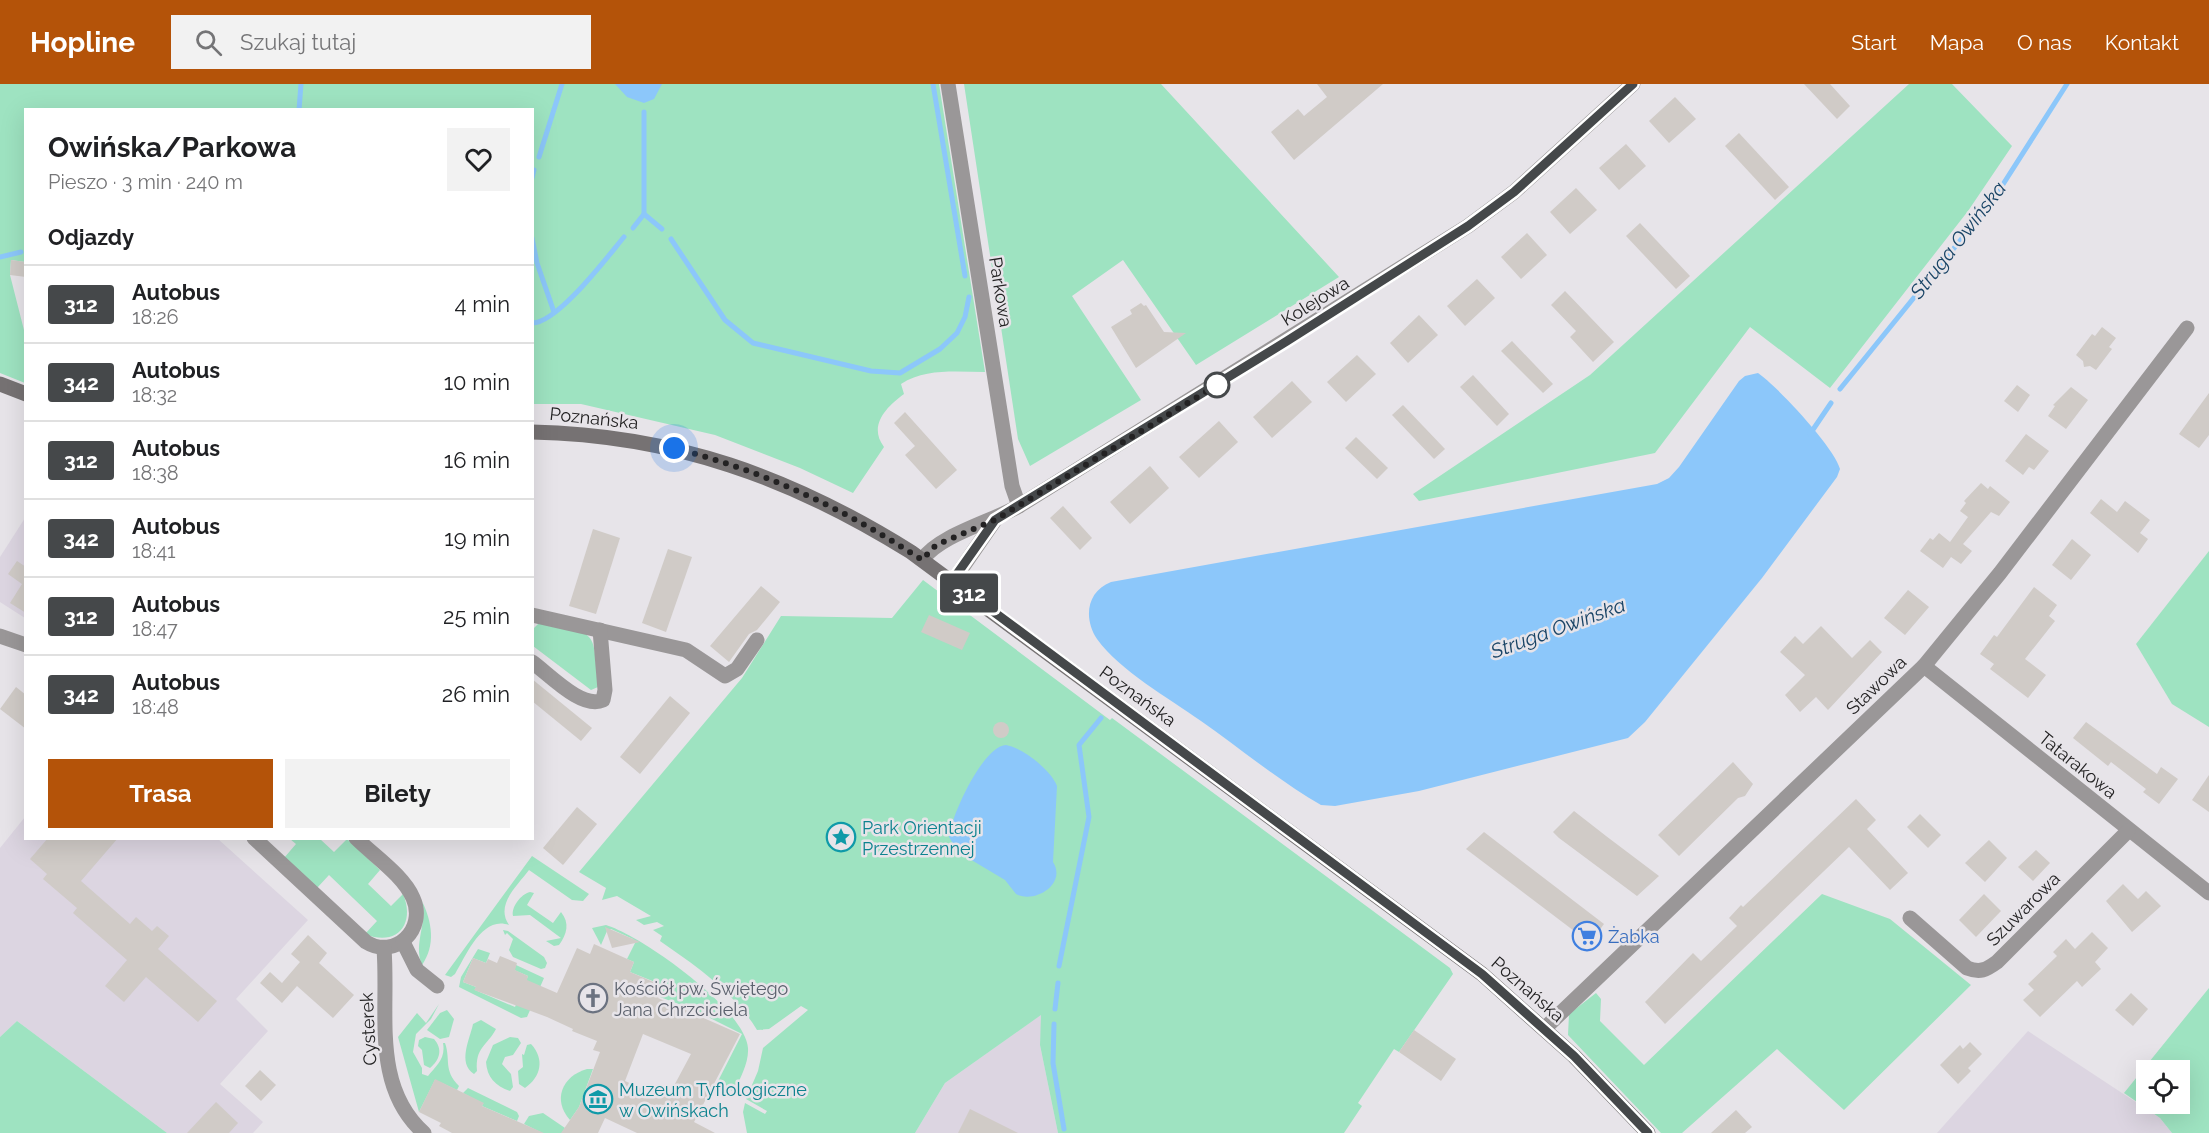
<!DOCTYPE html>
<html lang="pl">
<meta charset="utf-8">
<style>
:root{--surface:#fff;--page:#f2f2f2;--text:#202124;--muted:#757577;--line:#e0e0e0;--accent:#b45309}
body{margin:0;font-family:Raleway,sans-serif;background:var(--page);color:var(--text);height:100vh;display:flex;flex-direction:column;font-size:22px;white-space:nowrap}
*{box-sizing:border-box;margin:0}
p{font-size:20px;color:var(--muted)}
.icon{flex:none;width:33px;height:33px;fill:none;stroke:currentColor;stroke-width:2;stroke-linecap:round;stroke-linejoin:round}
.map{position:relative;flex:1;overflow:hidden}
.drawer{position:absolute;left:24px;top:24px;width:510px;height:732px;display:flex;flex-direction:column;background:var(--surface);border-radius:0px;box-shadow:0 6px 24px #0002}
.drawer>*{flex:none}
.badge{padding:0 12px;border-radius:4px;font-size:21px;line-height:39px}
.tools{position:absolute;left:2136px;top:976px;display:grid;gap:12px}
.tools a{display:grid;place-items:center;width:54px;height:54px;border-radius:0px;background:var(--surface);box-shadow:0 6px 24px #0002;font-size:30px}
.you{position:absolute;width:30px;height:30px;margin:-15px;border:4px solid #fff;border-radius:50%;background:#1a73e8;box-shadow:0 0 0 9px #1a73e833}
.map>.badge{position:absolute;translate:-50% -50%;box-shadow:0 0 0 3px #fff}
h2{padding:0 24px;font-size:22px;line-height:54px}
.round{display:grid;place-items:center;flex:none;width:63px;height:63px;border-radius:0px;background:var(--page)}
.summary{display:flex;align-items:center;justify-content:space-between;height:102px;padding:0 24px}
h1{font-size:28px;font-weight:700;line-height:45px}
.cta{display:flex;gap:12px;margin-top:auto;padding:12px 24px}
.cta a{flex:1;height:69px;border-radius:0px;background:var(--accent);color:#fff;font-size:24px;font-weight:700;line-height:69px;text-align:center}
.cta a+a{background:var(--page);color:var(--text)}
ul{padding:0;list-style:none}
li{display:flex;align-items:center;gap:18px;height:78px;padding:0 24px;border-top:2px solid var(--line)}
li div{flex:1}
li b{display:block;font-size:22px}
li em{font-style:normal}
li .badge{min-width:66px;font-weight:700;text-align:center}
header{display:flex;align-items:center;gap:36px;box-sizing:border-box;height:84px;padding:0 30px;background:var(--accent);color:#fff}
header strong{font-size:28px}
nav{display:flex;gap:33px;margin-inline-start:auto;font-size:21px}
.search{width:420px;height:54px;background:var(--page);display:flex;align-items:center;gap:15px;box-sizing:border-box;padding:0 21px;border-radius:0px;color:var(--muted);font-size:22px}
.map>svg:first-child{display:block}
</style>
<header>
<strong>Hopline</strong>
<div class="search"><svg class="icon" aria-label="search" viewBox="0 0 24 24"><circle cx="10" cy="10" r="6"/><path d="M15 15l6 6"/></svg>Szukaj tutaj</div>
<nav><a>Start</a><a>Mapa</a><a>O nas</a><a>Kontakt</a></nav>
</header>
<div class="map">
<svg width="2209" height="1049" viewBox="0 0 2209 1049">
<rect width="100%" height="100%" fill="#e7e4e9"/>
<g fill="#dcd5e1">
<path d="M25 434V534L0 518V473Z"/>
<path d="M25 733 26 754 218 755 308 836 236 915 268 947 220 1000 263 1038 253 1049H167L17 937 0 953V764Z"/>
<path d="M1042 930 1040 961 1058 1049H915L945 999Z"/>
<path d="M2028 947 2160 1034 2172 1049H1937Z"/>
</g>
<g fill="#9ee3c1" fill-rule="evenodd">
<path d="M0 0H939L985 288C956 288 926 284 901 300L904 310C886 323 868 342 884 363L853 409 800 384 715 351 581 320H533L532 26H26L25 178 11 176 10 191 25 250V299L0 289Z"/>
<path d="M964 0H1161L1339 193 1196 281 1123 176 1072 212 1141 316 1030 382 1018 355Z"/>
<path d="M1909 0H1952L2012 62 1968 127 1830 304 1750 243 1655 369 1419 417 1413 410 1590 291Z"/>
<path d="M2209 467V643L2172 620 2136 560Z"/>
<path d="M923 496 1110 636 1112 634 1450 884 1453 890 1399 968 1394 965 1358 1019 1362 1022 1344 1049H1058L1040 961 1041 931 945 999 915 1049H747L743 1028 745 1019 765 1030 767 1027 746 1015 758 987 763 964 808 926 801 922 769 945 757 946C734 908 696 882 660 857L662 852 653 846 664 842 657 838 644 841 636 836 651 832 617 812 602 816 606 804 579 788 742 594 781 532 892 534Z"/>
<path d="M539 539C598 551 593 542 598 603L591 606 533 562 532 546Z"/>
<path d="M290 755H320L334 768 347 755 380 786 368 800 391 822 403 810C416 841 396 863 365 850L377 837 329 791 317 804 284 774 296 760Z"/>
<path d="M532 772 589 810 583 817 572 816 529 786C517 802 495 821 509 841 482 831 466 872 455 890L451 893 445 891Z"/>
<path d="M530 808 534 809 527 821 553 839 561 828C570 839 567 850 559 861L554 862 546 857 561 854 530 831 513 832C511 823 521 810 530 808Z"/>
<path d="M1822 810 1890 835 1971 901 1844 1026 1777 965 1682 1049H1661L1568 951 1569 930 1596 909 1601 915 1600 937 1644 981Z"/>
<path d="M422 817C432 838 436 861 422 881 413 859 428 839 422 817Z"/>
<path d="M606 841C642 852 745 925 748 964 749 979 740 994 734 1008L719 999 716 1001 742 950 692 925 660 913 665 902 630 888 634 878 627 875 635 859 633 855 611 845 607 847 601 861 592 844Z"/>
<path d="M503 846 508 847 544 873 547 879 545 884 541 885 513 873 509 866 513 855 507 849 505 851Z"/>
<path d="M478 865 490 869 486 879 473 874 463 898 476 903 475 906 515 923 528 892 514 886 516 881 544 894 527 933 521 934 459 903 461 893Z"/>
<path d="M2209 904V1049H2172L2160 1034 2124 1009ZM2146 987H2180V1020H2146Z"/>
<path d="M439 920 431 935 416 950 413 968 422 984V990L428 992C436 982 446 975 443 959H445C451 976 443 986 459 1002L457 1006 435 996 419 1028 398 953 417 929 426 939Z"/>
<path d="M447 926 454 935 449 953 440 955 427 946 440 929Z"/>
<path d="M481 936 496 945C487 962 475 963 477 987L474 990C457 979 470 955 473 940Z"/>
<path d="M17 937 167 1049H0V953Z"/>
<path d="M425 953 434 955C443 965 440 976 430 984L424 981 422 966 418 962 419 956Z"/>
<path d="M510 953 518 954 521 959 513 971 505 973 502 980 511 990 513 1003 510 1007C495 1002 487 993 486 978L493 961Z"/>
<path d="M531 960C545 975 541 993 525 1004L519 1000 518 987 523 983 522 970 524 971 527 961Z"/>
<path d="M587 985H593L579 1023 570 1036C552 1016 562 992 587 985Z"/>
<path d="M468 1004 517 1028 519 1032 517 1037 482 1022 483 1020 463 1009Z"/>
<path d="M543 1029 565 1044 562 1049H542L524 1040 529 1032Z"/>
</g>
<g fill="#8cc7fa">
<path d="M615 0H662L654 15 644 19 627 13Z"/>
<path d="M1758 289C1776 301 1835 364 1840 385L1837 393 1762 494 1645 638 1628 654 1419 707 1335 722 1321 721C1279 697 1241 665 1201 637 1169 614 1120 587 1097 555 1083 534 1087 507 1111 498L1657 400 1669 394 1679 383 1739 297 1745 292Z"/>
<path d="M1006 661C1023 664 1051 686 1057 702L1053 778C1067 800 1035 820 1016 810L1005 796 958 768 949 753C951 732 983 662 1006 661Z"/>
</g>
<g fill="none" stroke-linecap="round" stroke-linejoin="round">
<g stroke="#8cc7fa" stroke-width="5">
<path d="M933 0 965 192"/>
<path d="M299 26 301 0"/>
<path d="M539 73 562 0"/>
<path d="M532 94 534 86"/>
<path d="M644 130 662 145"/>
<path d="M633 144 644 130V28"/>
<path d="M532 154 537 179 554 228"/>
<path d="M671 155 725 236 753 259 871 287 900 289 940 265 957 249 965 233 969 213"/>
<path d="M0 173 21 168"/>
<path d="M532 239C557 240 608 172 624 153"/>
<path d="M1840 305 1993 116 2067 0"/>
<path d="M1810 350 1831 319"/>
<path d="M1059 882 1089 733 1079 661 1101 634"/>
<path d="M1055 925 1058 899"/>
<path d="M1054 940 1053 979 1064 1045"/>
</g>
</g>
<g fill="#d0cbc7" fill-rule="evenodd">
<path d="M1317 0H1383L1294 76 1271 48 1298 25 1304 32 1327 13Z"/>
<path d="M1804 0H1830L1850 22 1837 35Z"/>
<path d="M1675 13 1696 35 1669 59 1649 37Z"/>
<path d="M1739 49 1789 103 1775 116 1725 62Z"/>
<path d="M1626 60 1646 82 1619 106 1599 84Z"/>
<path d="M1576 104 1597 126 1570 150 1550 128Z"/>
<path d="M1640 139 1690 192 1676 205 1626 152Z"/>
<path d="M1527 149 1547 171 1521 195 1501 173Z"/>
<path d="M11 176 26 178V193L10 191Z"/>
<path d="M1477 195 1495 214 1465 242 1447 222Z"/>
<path d="M1565 207 1614 258 1593 278 1570 253 1576 247 1551 221Z"/>
<path d="M1141 219 1144 222 1146 221 1164 248 1186 249 1136 284 1111 243 1132 230 1130 226Z"/>
<path d="M1419 231 1438 251 1408 279 1390 259Z"/>
<path d="M2102 243 2116 254 2109 263 2112 265 2096 286 2090 282 2084 283 2083 277 2076 271 2092 250 2095 252Z"/>
<path d="M1512 257 1553 300 1543 309 1501 267Z"/>
<path d="M1357 271 1376 290 1346 318 1327 298Z"/>
<path d="M1473 291 1509 330 1497 342 1460 303Z"/>
<path d="M1292 297 1312 318 1272 354 1253 333Z"/>
<path d="M2017 301 2030 311 2018 328 2004 317Z"/>
<path d="M2071 303 2088 316 2066 345 2048 332 2055 322 2053 321Z"/>
<path d="M2209 309V351L2199 364 2179 350Z"/>
<path d="M1403 321 1445 365 1434 375 1392 331Z"/>
<path d="M905 328 957 386 936 405 905 371 915 362 894 339Z"/>
<path d="M1219 337 1238 358 1199 394 1179 373Z"/>
<path d="M2026 350 2049 367 2034 386 2029 383 2023 391 2005 377Z"/>
<path d="M1356 353 1388 384 1377 395 1345 364Z"/>
<path d="M1150 382 1169 404 1130 440 1110 418Z"/>
<path d="M1981 399 1988 405 1990 402 2010 418 1999 432 1991 428 1963 460 1972 467 1961 480 1951 473 1943 484 1920 467 1930 454 1933 456 1939 449 1950 458 1968 433 1960 427 1966 419 1964 417Z"/>
<path d="M2101 415 2117 428 2125 417 2150 436 2140 449 2148 455 2138 469 2090 429Z"/>
<path d="M1063 422 1092 454 1080 466 1050 434Z"/>
<path d="M593 445 620 454 596 530 569 522Z"/>
<path d="M2072 455 2091 471 2071 496 2052 481Z"/>
<path d="M668 465 692 473 666 548 642 539Z"/>
<path d="M17 477 26 483V529L10 519 22 500 8 490Z"/>
<path d="M761 502 780 518 757 546 749 550 729 578 710 562Z"/>
<path d="M2034 503 2057 521 2049 532 2055 537 2025 575 2046 591 2028 614 1990 585 1994 580 1980 570 1994 551 1997 553Z"/>
<path d="M1908 506 1929 523 1905 551 1884 534Z"/>
<path d="M929 531 970 549 962 566 921 548Z"/>
<path d="M1821 542 1852 574 1870 556 1882 568 1828 626 1816 613 1800 628 1785 611 1805 591 1780 568 1795 552 1803 560Z"/>
<path d="M532 595 592 644 581 657 532 617Z"/>
<path d="M16 603 26 611V645L0 625Z"/>
<path d="M670 612 690 629 640 690 620 673Z"/>
<path d="M2086 638 2157 690 2161 683 2178 695 2159 720 2143 708 2146 705 2111 678 2108 682 2073 654Z"/>
<circle cx="1001" cy="646" r="8"/>
<path d="M1733 678 1753 700 1745 712 1738 714 1679 772 1658 751Z"/>
<path d="M2209 691V728L2192 716Z"/>
<path d="M1856 715 1876 736 1867 745 1908 789 1890 806 1849 763 1665 940 1645 918 1693 869 1701 877 1737 842 1729 834 1741 821 1743 823Z"/>
<path d="M577 723 597 740 563 781 543 764Z"/>
<path d="M1574 727 1606 752 1659 792 1637 812 1559 754 1553 748Z"/>
<path d="M1920 730 1941 751 1928 764 1907 743Z"/>
<path d="M1484 748 1604 840 1590 859 1466 765Z"/>
<path d="M48 754H118L81 797 130 840 136 833 152 847 157 842 169 852 158 865 217 917 198 938 146 893 124 918 105 902 127 876 73 829 77 824 43 795 47 790 30 775Z"/>
<path d="M1989 756 2007 774 1985 798 1965 779Z"/>
<path d="M2036 766 2050 779 2033 797 2018 783Z"/>
<path d="M2123 800 2138 815 2146 807 2161 822 2132 848 2106 817Z"/>
<path d="M1984 810 2001 827 1976 853 1959 836Z"/>
<path d="M605 843 640 858 612 864Z"/>
<path d="M2092 848 2108 864 2095 878 2101 885 2082 903 2077 897 2040 933 2023 916 2034 906 2028 900 2057 872 2053 868 2066 855 2075 865Z"/>
<path d="M308 851 327 869 319 879 354 911 333 934 297 902 282 919 260 899 270 888 282 899 300 878 291 870Z"/>
<path d="M594 860 634 878 630 888 663 902 658 914 740 950 694 1038 715 1049H637L605 1034 598 1049H561L579 1023 600 968 593 966 597 957 572 947 573 945 547 933 474 906 476 903 463 898 473 874 486 879 488 875 497 879 500 872 517 879 515 886 528 892 527 896 557 909 577 864 590 870ZM643 950 691 970 669 1011 663 1008 660 1013 625 997Z"/>
<path d="M2131 909 2148 925 2133 942 2115 926Z"/>
<path d="M1414 946 1456 975 1441 997 1399 968Z"/>
<path d="M1970 958 1982 970 1968 984 1971 987 1958 1000 1940 981 1960 961 1963 965Z"/>
<path d="M260 986 276 1001 261 1017 245 1002Z"/>
<path d="M435 995 484 1019 482 1022 544 1049H452L439 1042 441 1039 419 1028Z"/>
<path d="M216 1018 238 1039 229 1049H187Z"/>
<path d="M970 1025 1018 1049H958Z"/>
<path d="M1736 1026 1752 1043 1745 1049H1711Z"/>
</g>
<g fill="none" stroke-linecap="round" stroke-linejoin="round">
<g stroke="#9a9798" stroke-width="15">
<path d="M948 0 1012 402 1019 422"/>
<path d="M923 475C940 451 991 438 1019 422L1468 142 1514 108 1633 0"/>
<path d="M953 497 995 436"/>
<path d="M532 531 686 566 725 592 737 585 757 556"/>
<path d="M0 552 26 561"/>
<path d="M532 578C549 590 582 626 603 616L605 606 600 546"/>
<path d="M1924 582 2209 809"/>
<path d="M254 754 366 858C395 876 427 845 413 814 403 791 374 772 356 754"/>
<path d="M1910 834 1967 884C1980 889 1986 886 1997 878L2128 747"/>
<path d="M403 858 417 886 437 902"/>
<path d="M384 865C389 927 371 1002 424 1049"/>
<path d="M1545 944 1924 582 2000 489 2187 244"/>
</g>
<g stroke="#767273" stroke-width="15">
<path d="M0 300 26 310"/>
<path d="M532 348C674 351 791 393 911 468L1482 890 1574 972 1648 1049"/>
</g>
</g>
<g fill="none" stroke-linecap="round" stroke-linejoin="round">
<g stroke="#fff" stroke-width="14">
<path id="line" d="M1633 0 1514 108 1468 142 1287 257 995 436 952 497 1482 890 1574 972 1648 1049"/>
</g>
<use href="#line" stroke="#45484a" stroke-width="9"/>
<path stroke="#232223" stroke-width="6" stroke-dasharray="0 10.8" d="M674 364C764 387 845 425 922 476L936 461 995 436 1217 301"/>
</g>
<defs>
<g id="sight-ring" transform="scale(1.5)"><circle r="9.5" fill="#e7e4e9" stroke="#0f9aa8" stroke-width="1.5"/><path d="M0-6L1.8-2.2L6-1.7L2.9 1.2L3.7 5.4L0 3.3L-3.7 5.4L-2.9 1.2L-6-1.7L-1.8-2.2Z" fill="#0f9aa8"/></g>
<g id="supermarket-ring" transform="scale(1.5)"><circle r="9.5" fill="#e7e4e9" stroke="#3f7fe0" stroke-width="1.5"/><path d="M-6-5.5h2.5l.6 2H6L4.5 2H-2.5L-4.4-4H-6ZM-1.5 3.2a1.3 1.3 0 1 0 .1 0ZM3 3.2a1.3 1.3 0 1 0 .1 0Z" fill="#3f7fe0"/></g>
<g id="church-ring" transform="scale(1.5)"><circle r="9.5" fill="#e7e4e9" stroke="#6b7280" stroke-width="1.5"/><path d="M-1.2-6h2.4v3.5h3.3v2.4h-3.3V6h-2.4V-.1h-3.3v-2.4h3.3Z" fill="#6b7280"/></g>
<g id="museum-ring" transform="scale(1.5)"><circle r="9.5" fill="#e7e4e9" stroke="#0f9aa8" stroke-width="1.5"/><path d="M0-6L6-3V-2H-6V-3ZM-5-1h2V3h-2ZM-1-1h2V3h-2ZM3-1h2V3H3ZM-6 4H6V6H-6Z" fill="#0f9aa8"/></g>
</defs>
<g fill-rule="evenodd">
<use href="#sight-ring" x="841" y="753"/>
<use href="#supermarket-ring" x="1587" y="852"/>
<use href="#church-ring" x="593" y="914"/>
<use href="#museum-ring" x="598" y="1015"/>
</g>
<circle fill="#fff" stroke="#45484a" stroke-width="3" cx="1217" cy="301" r="12"/>
<g text-anchor="middle" dominant-baseline="central" stroke-width="5" stroke-linejoin="round" paint-order="stroke">
<g font-size="18" fill="#232223" stroke="#e7e4e9">
<text transform="translate(1001 208) rotate(81)">Parkowa</text>
<text transform="translate(1315 217) rotate(-32)">Kolejowa</text>
<text transform="translate(594 334) rotate(6)">Poznańska</text>
<text transform="translate(1876 601) rotate(-44)">Stawowa</text>
<text transform="translate(1138 612) rotate(36)">Poznańska</text>
<text transform="translate(2078 681) rotate(39)">Tatarakowa</text>
<text transform="translate(2023 825) rotate(-45)">Szuwarowa</text>
<text transform="translate(1528 905) rotate(41)">Poznańska</text>
<text transform="translate(368 945) rotate(-93)">Cysterek</text>
</g>
<g font-size="18" fill="#0d838f" stroke="#e7e4e9" text-anchor="start">
<text x="862" y="743">Park Orientacji<tspan x="862" dy="21">Przestrzennej</tspan></text>
<text x="619" y="1005">Muzeum Tyflologiczne<tspan x="619" dy="21">w Owińskach</tspan></text>
</g>
<g font-size="18" fill="#366cbe" stroke="#e7e4e9" text-anchor="start">
<text x="1608" y="852">Żabka</text>
</g>
<g font-size="18" fill="#5b616d" stroke="#e7e4e9" text-anchor="start">
<text x="614" y="904">Kościół pw. Świętego<tspan x="614" dy="21">Jana Chrzciciela</tspan></text>
</g>
<g font-size="20" font-style="italic" fill="#194466" stroke="#e7e4e9">
<text transform="translate(1958 156) rotate(-52)">Struga Owińska</text>
<text transform="translate(1558 544) rotate(-20)">Struga Owińska</text>
</g>
</g>
</svg>
<div class="tools">
<a><svg class="icon" aria-label="locate" viewBox="0 0 24 24"><circle cx="12" cy="12" r="6"/><path d="M12 2v4M12 18v4M2 12h4M18 12h4"/></svg></a>
</div>
<div class="you" style="left:674px;top:364px"></div>
<b class="badge" style="left:969px;top:509px;background:#45484a;color:#fff">312</b>
<section class="drawer">
<div class="summary"><div><h1>Owińska/Parkowa</h1><p>Pieszo · 3 min · 240 m</p></div><a class="round"><svg class="icon" aria-label="heart" viewBox="0 0 24 24"><path d="M12 20l-8-8c-3-5 5-10 8-4 3-6 11-1 8 4z"/></svg></a></div>
<h2>Odjazdy</h2>
<ul>
<li><span class="badge" style="background:#45484a;color:#fff">312</span><div><b>Autobus</b><p>18:26</p></div><em>4 min</em></li>
<li><span class="badge" style="background:#45484a;color:#fff">342</span><div><b>Autobus</b><p>18:32</p></div><em>10 min</em></li>
<li><span class="badge" style="background:#45484a;color:#fff">312</span><div><b>Autobus</b><p>18:38</p></div><em>16 min</em></li>
<li><span class="badge" style="background:#45484a;color:#fff">342</span><div><b>Autobus</b><p>18:41</p></div><em>19 min</em></li>
<li><span class="badge" style="background:#45484a;color:#fff">312</span><div><b>Autobus</b><p>18:47</p></div><em>25 min</em></li>
<li><span class="badge" style="background:#45484a;color:#fff">342</span><div><b>Autobus</b><p>18:48</p></div><em>26 min</em></li>
</ul>
<div class="cta"><a>Trasa</a><a>Bilety</a></div>
</section>
</div>
